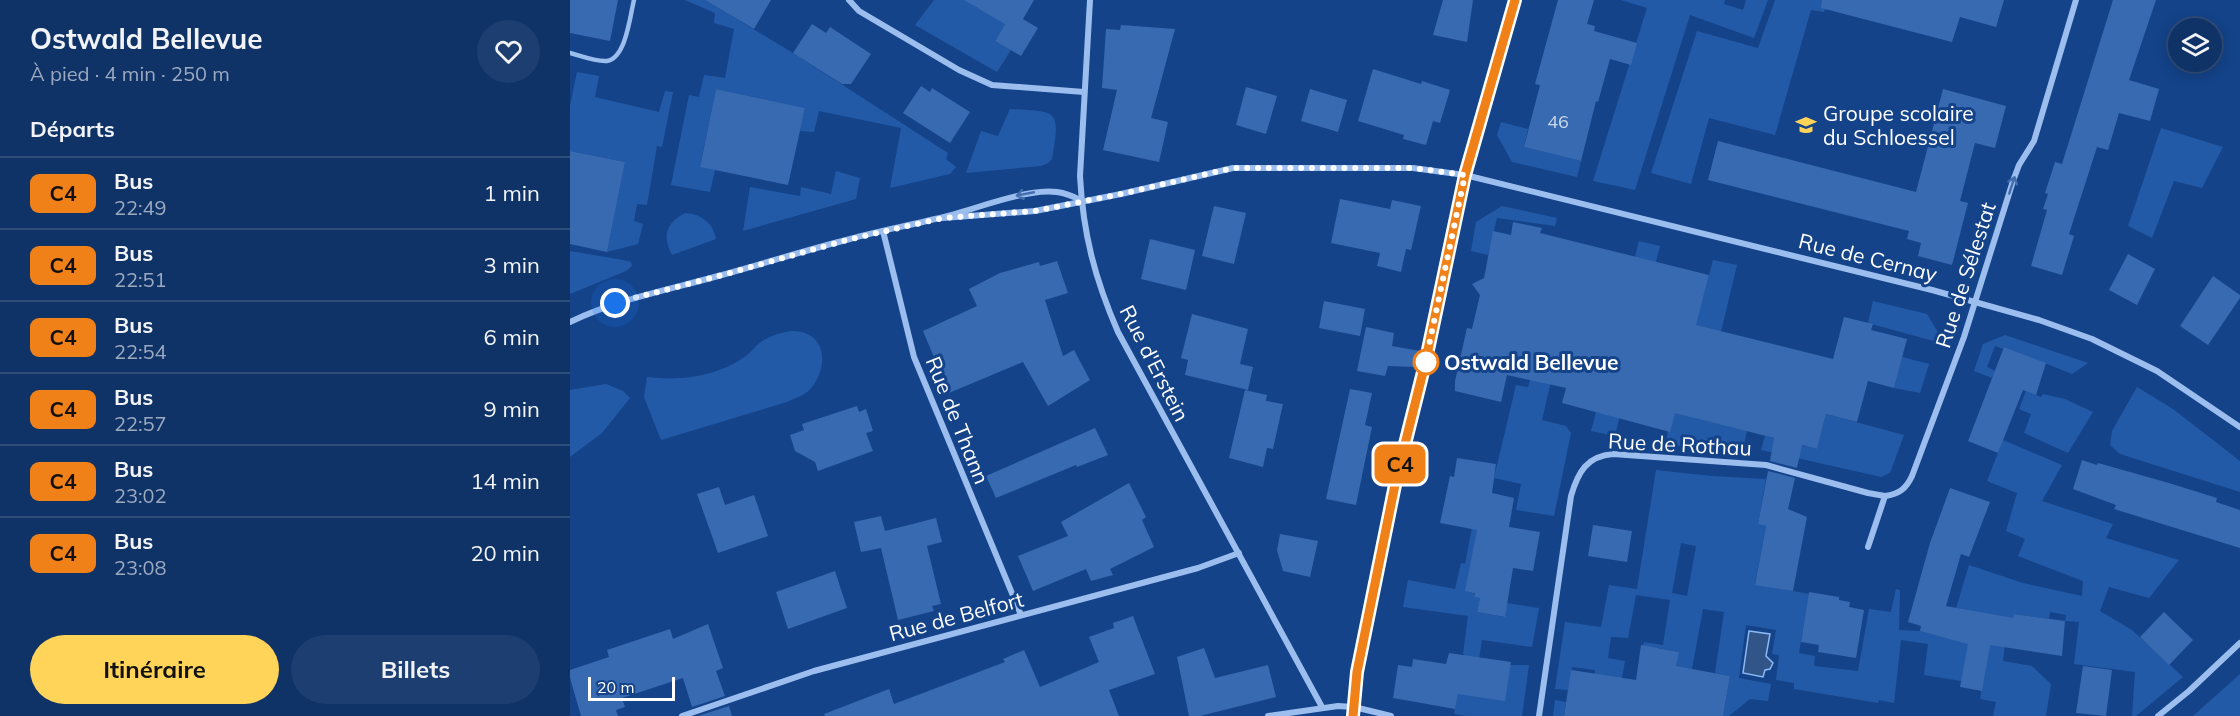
<!DOCTYPE html>
<html lang="fr">
<meta charset="utf-8">
<style>
:root{--surface:#0f3267;--page:#1d3e70;--text:#f1f3f6;--muted:#9baac0;--line:#2f4d7b;--accent:#ffd459}
body{margin:0;font-family:Mulish,sans-serif;background:var(--page);color:var(--text);height:100vh;display:flex;flex-direction:column;font-size:22px;white-space:nowrap}
*{box-sizing:border-box;margin:0}
p{font-size:20px;color:var(--muted)}
.icon{flex:none;width:33px;height:33px;fill:none;stroke:currentColor;stroke-width:2;stroke-linecap:round;stroke-linejoin:round}
.map{position:relative;flex:1;overflow:hidden}
.side{display:flex;flex-direction:column;background:var(--surface);width:570px}
.side>*{flex:none}
.badge{padding:0 12px;border-radius:9px;font-size:21px;line-height:39px}
.fabs{position:absolute;left:1598px;top:18px;display:grid;gap:12px}
.fabs a{display:grid;place-items:center;width:54px;height:54px;border-radius:50%;background:var(--surface);box-shadow:0 3px 15px #0003,0 0 0 2px var(--line);font-size:30px}
.scale{position:absolute;left:18px;bottom:15px;width:87px;box-sizing:border-box;padding-left:6px;border:3px solid #fff;border-top:0;font-size:16px;line-height:21px;white-space:nowrap;color:#fff;-webkit-text-stroke:4px #144389;paint-order:stroke}
.you{position:absolute;width:30px;height:30px;margin:-15px;border:4px solid #fff;border-radius:50%;background:#1a73e8;box-shadow:0 0 0 9px #1a73e833}
.map>.badge{position:absolute;translate:-50% -50%;box-shadow:0 0 0 3px #fff}
h2{padding:0 30px;font-size:22px;line-height:54px}
.round{display:grid;place-items:center;flex:none;width:63px;height:63px;border-radius:32px;background:var(--page)}
.overview{display:flex;align-items:center;justify-content:space-between;height:102px;padding:0 30px}
h1{font-size:28px;font-weight:700;line-height:45px}
.cta{display:flex;gap:12px;margin-top:auto;padding:12px 30px}
.cta a{flex:1;height:69px;border-radius:36px;background:var(--accent);color:#111;font-size:24px;font-weight:700;line-height:69px;text-align:center}
.cta a+a{background:var(--page);color:var(--text)}
ul{padding:0;list-style:none}
li{display:flex;align-items:center;gap:18px;height:72px;padding:0 30px;border-top:2px solid var(--line)}
li div{flex:1}
li b{display:block;font-size:22px}
li em{font-style:normal}
li .badge{min-width:66px;font-weight:700;text-align:center}
main{display:flex;flex:1;min-height:0}
.map>svg:first-child{display:block}
</style>
<main>
<section class="side">
<div class="overview"><div><h1>Ostwald Bellevue</h1><p>À pied · 4 min · 250 m</p></div><a class="round"><svg class="icon" aria-label="heart" viewBox="0 0 24 24"><path d="M12 20l-8-8c-3-5 5-10 8-4 3-6 11-1 8 4z"/></svg></a></div>
<h2>Départs</h2>
<ul>
<li><span class="badge" style="background:#f08118;color:#111">C4</span><div><b>Bus</b><p>22:49</p></div><em>1 min</em></li>
<li><span class="badge" style="background:#f08118;color:#111">C4</span><div><b>Bus</b><p>22:51</p></div><em>3 min</em></li>
<li><span class="badge" style="background:#f08118;color:#111">C4</span><div><b>Bus</b><p>22:54</p></div><em>6 min</em></li>
<li><span class="badge" style="background:#f08118;color:#111">C4</span><div><b>Bus</b><p>22:57</p></div><em>9 min</em></li>
<li><span class="badge" style="background:#f08118;color:#111">C4</span><div><b>Bus</b><p>23:02</p></div><em>14 min</em></li>
<li><span class="badge" style="background:#f08118;color:#111">C4</span><div><b>Bus</b><p>23:08</p></div><em>20 min</em></li>
</ul>
<div class="cta"><a>Itinéraire</a><a>Billets</a></div>
</section>
<div class="map">
<svg width="1670" height="716" viewBox="0 0 1670 716">
<rect width="100%" height="100%" fill="#144389"/>
<g fill="#235aa7" fill-rule="evenodd">
<path d="M115 0H135L223 53 378 153 376 159 386 167 380 174 320 188 331 128 249 111 244 132 230 131 235 108 146 89 130 166 145 170 140 192 101 185 119 95 129 97 134 75 155 78 164 29 144 23 145 13Z"/>
<path d="M364 0H395L409 9 412 4 438 19 425 41 441 50 427 72 345 25Z"/>
<path d="M1051 0H1155L1154 4 1173 10 1176 0H1198L1184 38 1120 15 1065 190 1023 181 1077 8Z"/>
<path d="M1205 0H1258L1254 12 1241 10 1205 135 1139 118 1121 184 1081 173 1127 31 1188 48Z"/>
<path d="M7 72 29 76 25 97 89 112 95 91 103 92 92 147 87 146 77 205 67 204 64 221 73 224 68 244 37 252 55 162 0 151V106Z"/>
<path d="M440 109C487 112 491 108 482 159L478 163 471 166 396 173 411 131 428 136Z"/>
<path d="M931 122 958 129 954 147 1011 161 1007 177 942 162 927 135Z"/>
<path d="M1591 128 1653 147 1632 188 1604 181 1582 238 1558 226Z"/>
<path d="M266 171 290 178 286 199 173 231 180 187 230 196 231 187 261 194Z"/>
<path d="M932 206 987 218 985 226 927 218 918 255 901 251 906 222Z"/>
<path d="M115 213C132 214 143 223 146 239L102 255C92 236 96 223 115 213Z"/>
<path d="M1069 241 1090 246 1075 305 1054 299Z"/>
<path d="M0 251 53 260 61 262 62 266 56 271 0 294Z"/>
<path d="M1143 260 1167 265 1130 419 1177 431 1173 449 1127 446 1125 443 1095 449 1098 431 1057 386 1045 436 1021 431 1046 335H1123Z"/>
<path d="M1303 301 1357 314 1369 334 1367 342 1298 323Z"/>
<path d="M221 331C255 330 260 364 242 387 236 395 226 398 217 402L91 440 74 397 77 377C112 381 146 377 176 356 180 353 183 349 186 346 196 337 208 333 221 331Z"/>
<path d="M1435 335 1518 363 1502 374 1434 347 1433 349 1425 346 1417 367 1425 371 1422 378 1404 371 1413 344Z"/>
<path d="M988 351 972 420 996 426 1001 433 984 516 946 510 951 484 924 478 946 385 958 387 960 380Z"/>
<path d="M1332 357 1359 364 1350 393 1324 388Z"/>
<path d="M36 384 53 391 60 398 32 433 0 457V390Z"/>
<path d="M1567 387 1603 409 1670 461V492L1550 454 1540 445 1542 431Z"/>
<path d="M1456 391 1471 397 1473 394 1495 399 1523 412 1498 453 1454 433 1461 414 1449 409Z"/>
<path d="M1256 414 1334 435 1320 473 1311 477 1191 450 1195 436 1247 449Z"/>
<path d="M1433 440 1492 465 1472 501 1543 524 1536 538 1609 560 1579 598 1539 587 1530 611 1562 630 1613 677 1566 716H1562L1565 672 1504 664 1509 622 1495 621 1496 615 1480 612 1479 619 1444 614 1440 643H1435L1433 661 1462 666 1481 684 1476 716H1423L1426 702 1410 699 1415 668 1391 681 1354 675 1358 644 1331 640 1324 703 1309 700 1308 703 1224 689V683L1206 680 1209 655 1202 654 1206 630 1176 625 1169 678 1201 684 1198 701 1180 699 1159 716H1153L1160 676 1145 673 1154 612 1133 609 1122 669 1106 667 1108 652 1089 648 1071 655 1074 642 1093 645 1100 600 1066 595 1058 638 1041 637 1038 658 1055 661 1045 716 1024 680 1025 670 1002 667 998 690 985 689 995 622 1031 627 1039 585 1067 589 1086 470 1142 476 1196 479 1188 524 1196 526 1185 584 1239 594 1229 653 1245 656 1244 666 1288 671 1299 609 1321 612 1326 589 1330 590 1329 630 1350 631 1377 638 1399 565 1453 583 1512 596 1513 581 1448 556 1455 539 1436 531 1447 493 1417 481ZM1111 543 1126 546 1117 596 1102 593Z"/>
<path d="M911 481 923 483 913 567 906 582 904 597 910 598 907 612 934 617 937 603 969 608 962 647 912 640 903 696 940 665H959L952 716H896L884 714 895 655 893 654 898 616 833 607 838 580 885 589 891 563 895 564Z"/>
<path d="M1670 674V716H1623Z"/>
<path d="M985 700 996 702 994 715 1000 716H983Z"/>
</g>
<path fill="#315589" stroke="#8cb9f3" stroke-width="1.5" d="M1179 631 1200 634 1196 656 1203 663 1200 669 1195 670 1193 677 1173 673Z"/>
<g fill="#386ab1">
<path d="M0 0H48L40 41 0 33Z"/>
<path d="M135 0H201L184 29Z"/>
<path d="M394 0H464L453 19 468 28 451 56 425 41 435 24Z"/>
<path d="M873 0H903L897 42 863 35Z"/>
<path d="M988 0H1024L1017 24 1025 26 1024 31 1067 43 1061 65 1040 59 1028 102 1026 101 1011 161 954 147 970 85 965 84Z"/>
<path d="M1252 0H1434L1426 27 1390 17 1382 42 1251 8Z"/>
<path d="M1543 0H1586L1559 80 1589 89 1580 121 1549 113 1538 150 1527 147 1499 234 1504 236 1492 275 1461 266 1477 210 1473 209 1478 194 1475 193 1485 162 1492 164Z"/>
<path d="M242 24 256 33 260 27 301 54 281 84H272L223 53Z"/>
<path d="M551 25 605 29 581 118 598 122 589 162 533 150 547 90 532 88 536 29 550 30Z"/>
<path d="M803 69 851 84 852 81 880 90 870 123 863 121 856 145 833 139 834 135 788 121Z"/>
<path d="M351 86 360 92 362 88 400 112 380 143 333 113Z"/>
<path d="M676 87 707 96 696 134 666 125Z"/>
<path d="M146 89 235 108 218 185 130 167Z"/>
<path d="M740 89 777 100 768 132 731 121Z"/>
<path d="M1373 89 1436 106 1425 148 1405 143 1390 201 1398 203 1382 265 1348 256 1351 243 1337 239 1339 231 1138 180 1148 141 1346 192Z"/>
<path d="M0 151 55 162 37 252 0 244Z"/>
<path d="M770 199 820 209 822 200 851 206 841 250 836 249 831 272 807 266 810 253 761 243Z"/>
<path d="M644 206 676 213 664 264 632 256Z"/>
<path d="M943 222 972 228 970 233 1139 275 1126 325 1263 359 1274 317 1303 324 1301 330 1337 339 1324 388 1298 381 1287 422 1256 414 1247 449 1232 445 1227 468 1200 461 1204 438 1105 413 1100 432 992 403 996 388 937 375 931 402 885 391V381L897 328 902 329 910 295 902 284 914 278 923 231 941 235Z"/>
<path d="M580 239 625 250 616 290 571 279Z"/>
<path d="M1558 254 1585 269 1567 305 1539 290Z"/>
<path d="M487 261 498 293 475 300 493 356 504 350 520 380 478 406 453 362 379 393 353 331 407 306 399 289 430 273 469 262 470 266Z"/>
<path d="M1643 276 1670 295V298L1638 345 1610 326Z"/>
<path d="M754 301 795 309 790 336 749 328Z"/>
<path d="M622 314 678 329 670 364 683 367 678 390 615 375 618 360 611 358Z"/>
<path d="M796 327 824 333 822 346 850 351 846 367 818 366 815 376 787 371Z"/>
<path d="M1434 347 1476 363 1466 395 1453 390 1428 453 1398 441Z"/>
<path d="M780 389 802 393 795 425 802 427 786 505 756 499Z"/>
<path d="M675 390 697 395 696 401 713 404 703 449 697 448 693 467 659 458Z"/>
<path d="M287 406 289 412 296 409 303 431 296 433 303 451 248 471 245 462 225 451 220 435 234 430 232 424Z"/>
<path d="M525 428 538 455 507 467 506 465 426 498 416 476Z"/>
<path d="M887 458 926 464 922 493 944 498 939 527 970 532 963 571 943 568 935 617 907 612 910 598 904 597 905 593 895 591 907 530 870 523 880 476 884 477Z"/>
<path d="M1512 460 1527 465 1528 463 1599 483 1647 498 1646 502 1670 510V548L1544 509 1546 505 1503 489Z"/>
<path d="M1198 471 1225 478 1218 509 1237 517 1223 591 1185 585 1196 526 1188 524Z"/>
<path d="M559 483 576 517 572 520 584 547 540 569 543 575 521 581 516 569 463 591 448 556 498 536 491 522Z"/>
<path d="M149 487 155 505 184 495 198 536 148 553 127 494Z"/>
<path d="M1380 488 1420 502 1399 557 1391 554 1376 606 1443 618 1444 614 1495 621 1492 656 1420 645 1412 691 1390 687 1398 644 1350 631 1351 626 1338 622 1360 543Z"/>
<path d="M311 516 315 531 366 518 372 542 357 546 371 604 362 606 364 611 328 620 311 548 291 552 284 522Z"/>
<path d="M1023 525 1062 531 1057 562 1018 556Z"/>
<path d="M710 534 748 541 740 577 713 571 707 550Z"/>
<path d="M265 571 277 608 218 629 206 592Z"/>
<path d="M1239 592 1269 597V600L1280 602 1279 607 1294 610 1286 658 1248 652 1249 645 1231 642Z"/>
<path d="M1594 612 1623 640 1599 665 1570 637Z"/>
<path d="M563 616 585 674 539 690 549 716H255L254 714 319 689 324 704 435 662 433 659 454 650 470 687 529 662 519 637 544 628 543 623Z"/>
<path d="M138 624 153 668 146 671 155 696 122 707 113 678 52 698 55 707 46 710 48 716H11L0 678V670L39 657 37 650 100 629 103 639Z"/>
<path d="M1071 645 1109 652 1106 666 1160 676 1153 716H994L1001 670 1066 680Z"/>
<path d="M634 648 645 678 698 665 706 697 630 716H619L607 657Z"/>
<path d="M879 653 941 662 935 701 888 694 885 709 823 698 828 665 842 667 843 659 876 664Z"/>
<path d="M1513 666 1542 670 1536 716 1506 713Z"/>
<path d="M159 706 162 716H128Z"/>
</g>
<g fill="none" stroke-linecap="round" stroke-linejoin="round">
<path stroke="#9bbeef" stroke-width="4.5" d="M0 53C11 56 26 62 37 61 56 58 60 16 64 0"/>
<g stroke="#9bbeef" stroke-width="6">
<path d="M279 0 289 11 389 70 422 85 514 92"/>
<path d="M520 0 510 176C513 234 525 279 548 332L752 707"/>
<path d="M373 218 465 211 551 194 663 168H843L895 175 1362 290 1469 320 1522 339 1587 371 1670 427"/>
<path d="M313 231 344 357 451 615"/>
<path d="M0 322C48 299 98 290 148 276 193 264 236 250 280 239 308 231 337 226 365 219 398 212 429 198 462 193 480 190 494 191 510 200"/>
<path d="M1298 547 1315 496C1329 494 1336 489 1342 476L1394 337 1443 181 1449 165 1464 141 1506 0"/>
<path d="M112 716 244 671 628 568 669 553"/>
<path d="M698 716 768 706 784 707 821 716"/>
<path d="M969 716 1001 496C1008 472 1017 456 1043 454L1196 465 1298 493 1315 496"/>
<path d="M1588 716 1619 691 1670 643"/>
</g>
<path stroke="#9bbeef" stroke-width="10" d="M783 716 787 672 826 480 855 364 895 175 945 0"/>
</g>
<defs><path id="oneway-shaft" d="M-6 0H5M1.5-3L5.5 0L1.5 3" fill="none" stroke-width="1.6" stroke-linecap="round" stroke-linejoin="round" transform="scale(1.5)"/></defs>
<g stroke="#436ead">
<use href="#oneway-shaft" transform="translate(1442 185) rotate(-72)"/>
<use href="#oneway-shaft" transform="translate(455 194) rotate(169)"/>
</g>
<g fill="none" stroke-linecap="round" stroke-linejoin="round">
<g stroke="#fff" stroke-width="14">
<path id="line" d="M783 716 787 672 826 480 855 364 895 175 945 0"/>
</g>
<use href="#line" stroke="#f08118" stroke-width="9"/>
<path stroke="#fff" stroke-width="6" stroke-dasharray="0 10.8" d="M45 303 149 276 281 239 373 218 465 211 551 194 663 168H843L895 175 855 364 856 362"/>
</g>
<defs>
<g id="school-bare" transform="scale(1.62)"><path d="M0-5L7-2L0 1L-7-2ZM-4 1L0 2.5L4 1V4Q0 6-4 4Z" fill="#ffd459" stroke="#144389" stroke-width="2.5" paint-order="stroke"/></g>
</defs>
<g fill-rule="evenodd">
<use href="#school-bare" x="1236" y="125"/>
</g>
<circle fill="#fff" stroke="#f08118" stroke-width="3" cx="856" cy="362" r="12"/>
<g text-anchor="middle" dominant-baseline="central" stroke-width="6" stroke-linejoin="round" paint-order="stroke">
<g font-size="18" fill="#cddaec">
<text x="988" y="121">46</text>
</g>
<g font-size="21" fill="#fff" stroke="#144389" text-anchor="start">
<text x="1253" y="113">Groupe scolaire<tspan x="1253" dy="24">du Schloessel</tspan></text>
</g>
<g font-size="21" fill="#fff" stroke="#144389">
<text transform="translate(1298 257) rotate(14)">Rue de Cernay</text>
<text transform="translate(1395 275) rotate(-72)">Rue de Sélestat</text>
<text transform="translate(585 363) rotate(63)">Rue d'Erstein</text>
<text transform="translate(388 420) rotate(68)">Rue de Thann</text>
<text transform="translate(1110 444) rotate(3)">Rue de Rothau</text>
<text transform="translate(386 616) rotate(-15)">Rue de Belfort</text>
</g>
<g font-size="21" font-weight="bold" fill="#fff" stroke="#144389" text-anchor="start">
<text x="874" y="362">Ostwald Bellevue</text>
</g>
</g>
</svg>
<div class="fabs">
<a><svg class="icon" aria-label="layers" viewBox="0 0 24 24"><path d="M12 4l9 5-9 5-9-5zM3 14l9 5 9-5"/></svg></a>
</div>
<div class="scale">20 m</div>
<div class="you" style="left:45px;top:303px"></div>
<b class="badge" style="left:830px;top:464px;background:#f08118;color:#111">C4</b>
</div>
</main>
